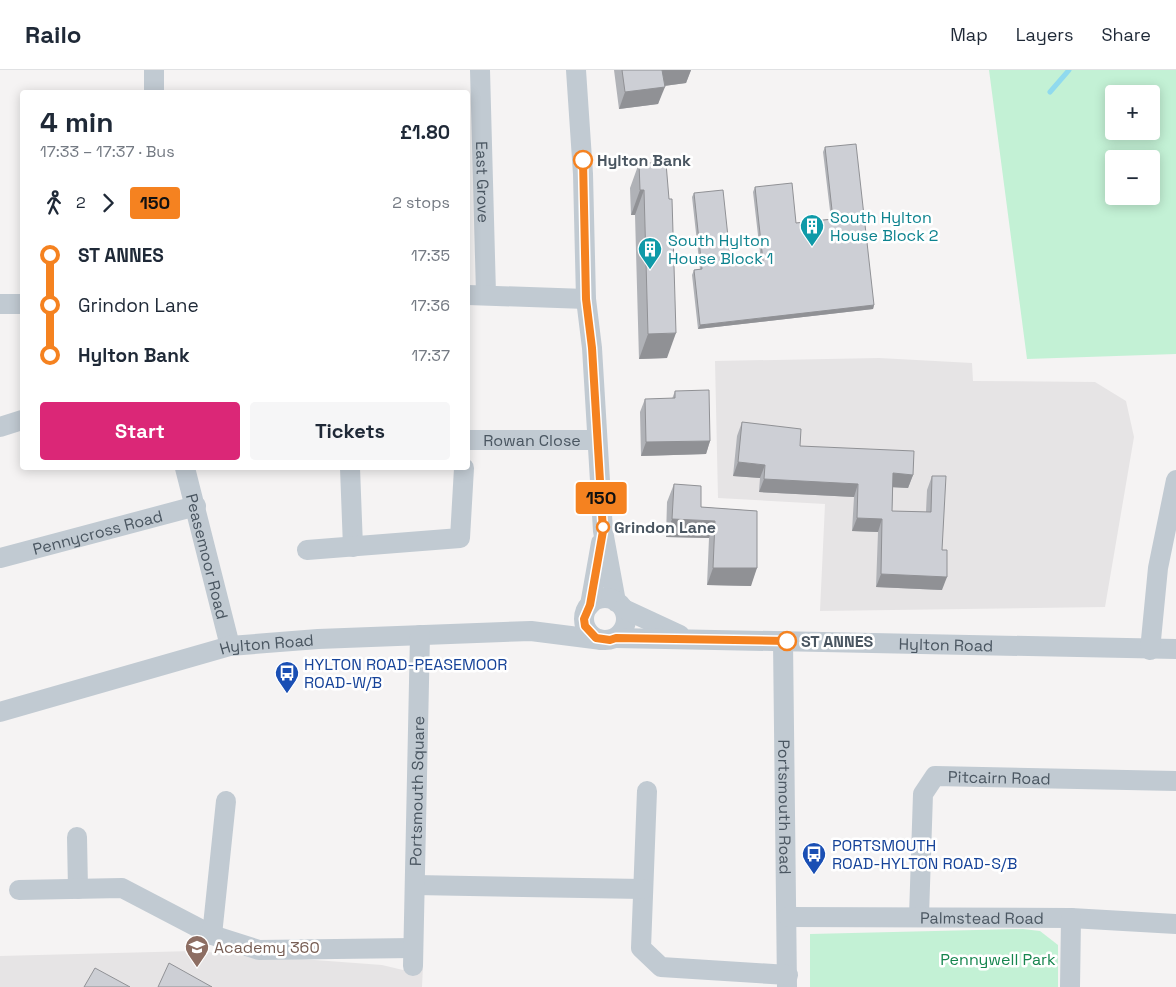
<!DOCTYPE html>
<meta charset="utf-8">
<style>
:root{--surface:#fff;--page:#f6f6f7;--text:#1f2937;--muted:#747a83;--line:#e0e1e3;--accent:#db2777}
body{margin:0;font-family:"Space Grotesk",sans-serif;background:var(--page);color:var(--text);height:100vh;display:flex;flex-direction:column;font-size:19px;white-space:nowrap}
*{box-sizing:border-box;margin:0}
p{font-size:16px;color:var(--muted)}
.icon{flex:none;width:28px;height:28px;fill:none;stroke:currentColor;stroke-width:2;stroke-linecap:round;stroke-linejoin:round}
.map{position:relative;flex:1;overflow:hidden}
.sheet{position:absolute;left:20px;top:20px;width:450px;height:380px;display:flex;flex-direction:column;background:var(--surface);border-radius:5px;box-shadow:0 2px 12px #0003}
.sheet>*{flex:none}
.badge{padding:0 10px;border-radius:4px;font-size:18px;line-height:32px}
.controls{position:absolute;left:1105px;top:15px;display:grid;gap:10px}
.controls a{display:grid;place-items:center;width:55px;height:55px;border-radius:5px;background:var(--surface);box-shadow:0 2px 12px #0003;font-size:25px}
.map>.badge{position:absolute;translate:-50% -50%;box-shadow:0 0 0 2px #fff}
.legs{display:flex;align-items:center;gap:8px;height:55px;padding:0 20px;font-size:16px}
.legs p{margin-inline-start:auto}
.summary{display:flex;align-items:center;justify-content:space-between;height:85px;padding:0 20px}
h1{font-size:28px;font-weight:600;line-height:38px}
.button{display:flex;gap:10px;margin-top:auto;padding:10px 20px}
.button a{flex:1;height:58px;border-radius:5px;background:var(--accent);color:#fff;font-size:20px;font-weight:600;line-height:58px;text-align:center}
.button a+a{background:var(--page);color:var(--text)}
ul{padding:0 20px;list-style:none}
li{display:flex;align-items:center;gap:18px;height:50px;font-size:19px}
li i{display:grid;place-items:center;width:8px;height:100%;margin:0 6px;background:currentColor}
li i::after{content:'';width:12px;height:12px;margin:-6px;border:4px solid;border-radius:50%;background:var(--surface)}
li p{margin-inline-start:auto}
li:first-child i{background:linear-gradient(#0000 50%,currentColor 0)}
li:last-child i{background:linear-gradient(currentColor 50%,#0000 0)}
header{display:flex;align-items:center;gap:30px;box-sizing:border-box;height:70px;padding:0 25px;background:var(--surface);border-bottom:1px solid var(--line)}
header strong{font-size:24px}
nav{display:flex;gap:28px;margin-inline-start:auto;font-size:18px}
.map>svg:first-child{display:block}
</style>
<header>
<strong>Railo</strong>
<nav><a>Map</a><a>Layers</a><a>Share</a></nav>
</header>
<div class="map">
<svg width="1176" height="917" viewBox="0 0 1176 917">
<rect width="100%" height="100%" fill="#f5f3f3"/>
<g fill="#e6e4e5">
<path d="M879 288 972 293 973 311 1095 312 1126 331 1134 367 1105 537 820 541 825 434 718 428 715 291Z"/>
<path d="M193 881 382 895 403 900 423 896 422 917H0V886Z"/>
</g>
<g fill="#c3f1d5" fill-rule="evenodd">
<path d="M989 0H1176V284L1027 289ZM1114 24H1151V61H1114ZM1114 89H1151V126H1114Z"/>
<path d="M1023 859 1040 861 1058 875V917H810V864Z"/>
</g>
<g fill="none" stroke-linecap="round" stroke-linejoin="round">
<path stroke="#90daee" stroke-width="5" d="M1050 22 1069 0"/>
<g stroke="#c1cad2" stroke-width="20">
<path d="M154 0V22"/>
<path id="s1" d="M480 0 486 224"/>
<path d="M576 0 583 104 586 229 592 278 603 461 616 532"/>
<path d="M468 225 586 229"/>
<path d="M0 234H22"/>
<path d="M0 357 22 350"/>
<path id="s2" d="M468 370H597"/>
<path id="s3" d="M185 398 230 576"/>
<path d="M350 398 353 477"/>
<path d="M307 480 460 468 464 398"/>
<path id="s4" d="M0 488 196 436"/>
<circle cx="605" cy="549" r="21"/>
<path d="M590 535 601 473"/>
<path d="M624 539 680 565"/>
<path id="s5" d="M616 568 1176 579"/>
<path id="s6" d="M783 571 787 917"/>
<path d="M1150 580 1158 498 1176 410"/>
<path id="s7" d="M0 642 230 576 318 569 531 561 602 570"/>
<path d="M647 721 641 878 661 897 788 905"/>
<path d="M77 767 78 819"/>
<path d="M415 815 643 819"/>
<path d="M19 820 122 818 212 865 259 880 413 878"/>
<path id="s8" d="M919 846 923 724 935 706 1176 711"/>
<path id="s9" d="M788 847 1071 848 1176 854"/>
<path d="M212 865 226 731"/>
<path id="s10" d="M413 896 420 565"/>
<path d="M1070 917 1071 848"/>
</g>
</g>
<g fill="#b0b2b7">
<path d="M614 0H691L686 13 664 16 658 34 619 39Z"/>
<path d="M825 77 874 235 873 239 698 259 692 205 694 200 700 199 692 127 694 123 731 195 761 191 753 122 755 117 796 153 831 149 823 82Z"/>
<path d="M639 93H666L667 288 639 289 635 145H631L630 118Z"/>
<path d="M675 321 710 371 706 384 641 386 640 342 645 329H672Z"/>
<path d="M742 352 800 376 913 405 908 418 893 417 892 441 926 442 927 420 932 406 942 480V520L876 517 878 462 852 461 854 427 759 422 760 408 733 406 737 366Z"/>
<path d="M674 414 701 437 757 441 751 516 707 515 709 468 666 467 667 432Z"/>
</g>
<g fill="#909195">
<path d="M662 0H691L686 13 656 17Z"/>
<path d="M665 17 658 34 619 39 625 22Z"/>
<path d="M640 120H644L635 145H631Z"/>
<path d="M874 235 873 239 698 259 700 255Z"/>
<path d="M676 263 667 288 639 289 648 264Z"/>
<path d="M710 371 706 384 641 386 646 372Z"/>
<path d="M738 392 765 395 760 408 733 406Z"/>
<path d="M893 403 913 405 908 418 888 417Z"/>
<path d="M764 409 858 414 854 427 759 422Z"/>
<path d="M857 448 882 449 878 462 852 461Z"/>
<path d="M672 449 715 451 709 468 666 467Z"/>
<path d="M713 498H757L751 516 707 515Z"/>
<path d="M881 504 947 507 942 520 876 517Z"/>
</g>
<g fill="#cdcfd5" stroke="#909195">
<path d="M622 0H662L665 17 625 22Z"/>
<path d="M856 74 874 235 700 255 694 200 702 199 694 123 723 120 731 195 763 191 755 117 792 113 796 153 833 149 825 77Z"/>
<path d="M639 93H666L669 129H672L676 263 648 264 644 120H640Z"/>
<path d="M709 320 710 371 646 372 645 329 675 328V321Z"/>
<path d="M742 352 801 359 800 376 914 381 913 405 893 403 892 441 931 442 932 406H946L942 480H947V507L881 504 882 449 857 448 858 414 764 409 765 395 738 392Z"/>
<path d="M674 414 701 416V437L757 441V498H713L715 451 672 449Z"/>
<path d="M169 893 212 917H158Z"/>
<path d="M95 898 130 917H84Z"/>
</g>
<g fill="none" stroke-linecap="round" stroke-linejoin="round">
<g stroke="#fff" stroke-width="11">
<path id="line-1" d="M583 90 586 229 592 278 603 461 590 535 584 549 585 556 596 568 610 570 616 568 787 571"/>
</g>
<use href="#line-1" stroke="#f58220" stroke-width="8"/>
</g>
<defs>
<g id="building-pin" transform="scale(1.25)"><path d="M0 17L-7.5 6A9.5 9.5 0 1 1 7.5 6Z" fill="#0f9aa8" stroke="#fff"/><path d="M-4-6H4V6H1V3H-1V6H-4ZM-2.5-4.3h1.7v1.8h-1.7ZM.8-4.3h1.7v1.8H.8ZM-2.5-1h1.7V.8h-1.7ZM.8-1h1.7V.8H.8Z" fill="#fff"/></g>
<g id="bus-pin" transform="scale(1.25)"><path d="M0 17L-7.5 6A9.5 9.5 0 1 1 7.5 6Z" fill="#1a4fb4" stroke="#fff"/><path d="M-5-6H5V4H4V6H2V4H-2V6H-4V4H-5ZM-3.5-4V0h7V-4ZM-3.5 1.2v1.5H-2V1.2ZM2 1.2v1.5H3.5V1.2Z" fill="#fff"/></g>
<g id="school-pin" transform="scale(1.25)"><path d="M0 17L-7.5 6A9.5 9.5 0 1 1 7.5 6Z" fill="#8d6e63" stroke="#fff"/><path d="M0-5L7-2L0 1L-7-2ZM-4 1L0 2.5L4 1V4Q0 6-4 4Z" fill="#fff"/></g>
</defs>
<g fill-rule="evenodd">
<use href="#building-pin" x="812" y="156"/>
<use href="#building-pin" x="650" y="179"/>
<use href="#bus-pin" x="287" y="603"/>
<use href="#bus-pin" x="814" y="784"/>
<use href="#school-pin" x="197" y="877"/>
</g>
<g fill="#fff" stroke="#f58220" stroke-width="2.5">
<circle cx="583" cy="90" r="9"/>
<circle cx="603" cy="457" r="6"/>
<circle cx="787" cy="571" r="9"/>
</g>
<g text-anchor="middle" dominant-baseline="central" stroke-width="5" stroke-linejoin="round" paint-order="stroke">
<g font-size="16" font-weight="bold" fill="#4a5661" stroke="#fff" text-anchor="start">
<text x="597" y="90">Hylton Bank</text>
<text x="614" y="457">Grindon Lane</text>
<text x="801" y="571">ST ANNES</text>
</g>
<g font-size="16" fill="#4a5661" stroke="#fff">
<text stroke="none"><textPath href="#s1" startOffset="112">East Grove</textPath></text>
<text stroke="none"><textPath href="#s2" startOffset="64">Rowan Close</textPath></text>
<text stroke="none"><textPath href="#s4" startOffset="101">Pennycross Road</textPath></text>
<text stroke="none"><textPath href="#s3" startOffset="91">Peasemoor Road</textPath></text>
<text stroke="none"><textPath href="#s7" startOffset="276">Hylton Road</textPath></text>
<text stroke="none"><textPath href="#s5" startOffset="330">Hylton Road</textPath></text>
<text stroke="none"><textPath href="#s8" startOffset="208">Pitcairn Road</textPath></text>
<text stroke="none"><textPath href="#s10" startOffset="175">Portsmouth Square</textPath></text>
<text stroke="none"><textPath href="#s6" startOffset="166">Portsmouth Road</textPath></text>
<text stroke="none"><textPath href="#s9" startOffset="194">Palmstead Road</textPath></text>
</g>
<g font-size="16" fill="#0d838f" stroke="#fff" text-anchor="start">
<text x="830" y="147">South Hylton<tspan x="830" dy="18">House Block 2</tspan></text>
<text x="668" y="170">South Hylton<tspan x="668" dy="18">House Block 1</tspan></text>
</g>
<g font-size="16" fill="#164399" stroke="#fff" text-anchor="start">
<text x="304" y="594">HYLTON ROAD-PEASEMOOR<tspan x="304" dy="18">ROAD-W/B</tspan></text>
<text x="832" y="775">PORTSMOUTH<tspan x="832" dy="18">ROAD-HYLTON ROAD-S/B</tspan></text>
</g>
<g font-size="16" fill="#785e54" stroke="#fff" text-anchor="start">
<text x="214" y="877">Academy 360</text>
</g>
<g font-size="16" fill="#17864f" stroke="#fff">
<text x="998" y="889">Pennywell Park</text>
</g>
</g>
</svg>
<div class="controls">
<a>+</a>
<a>−</a>
</div>
<b class="badge" style="left:601px;top:428px;background:#f58220;color:#111">150</b>
<section class="sheet">
<div class="summary"><div><h1>4 min</h1><p>17:33 – 17:37 · Bus</p></div><b>£1.80</b></div>
<div class="legs"><svg class="icon" aria-label="walk" viewBox="0 0 24 24"><circle cx="13" cy="4" r="2"/><path d="M13 8l-2 6 4 7M11 14l-3 7M7 12l3-4h3l4 4"/></svg>2<svg class="icon" aria-label="forward" viewBox="0 0 24 24"><path d="M9 5l7 7-7 7"/></svg><b class="badge" style="background:#f58220;color:#111">150</b><p>2 stops</p></div>
<ul>
<li><i style="color:#f58220"></i><b>ST ANNES</b><p>17:35</p></li>
<li><i style="color:#f58220"></i><span>Grindon Lane</span><p>17:36</p></li>
<li><i style="color:#f58220"></i><b>Hylton Bank</b><p>17:37</p></li>
</ul>
<div class="button"><a>Start</a><a>Tickets</a></div>
</section>
</div>
